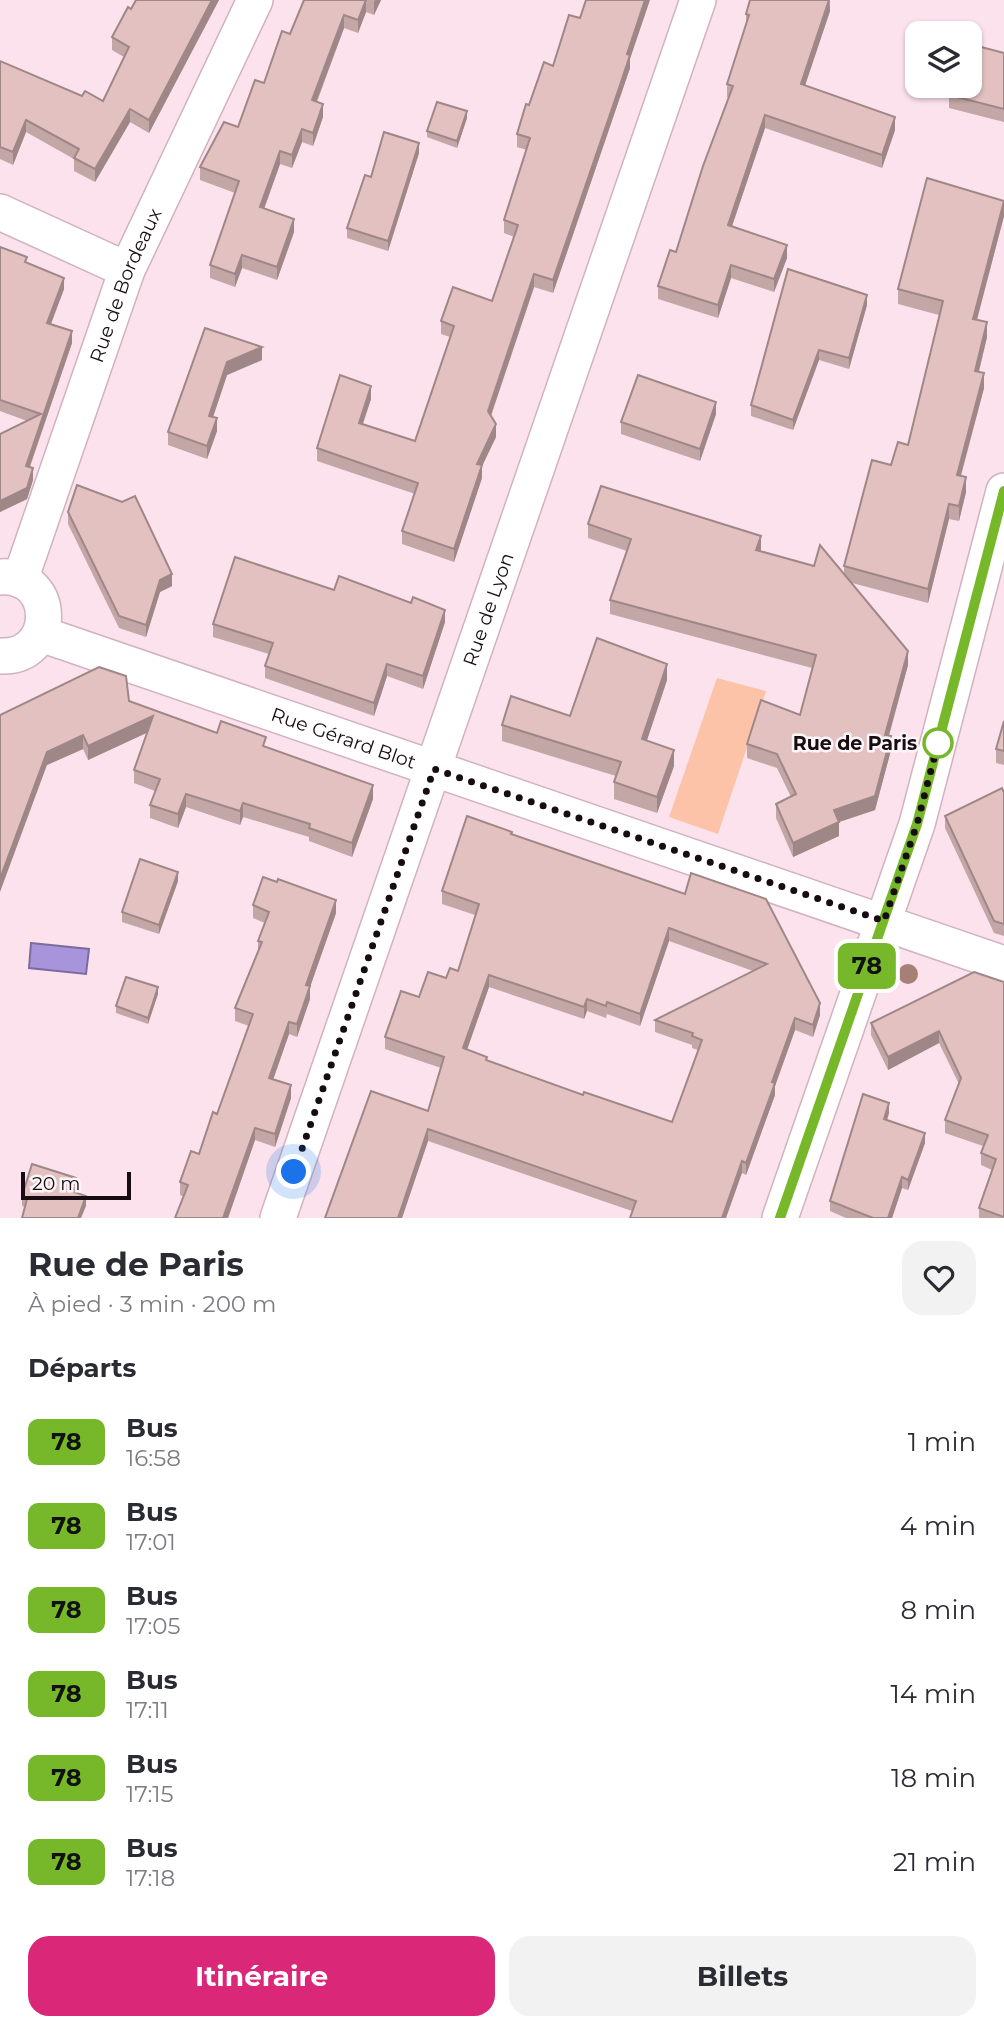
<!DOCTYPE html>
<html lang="fr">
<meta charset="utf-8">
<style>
:root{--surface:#fff;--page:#f2f2f3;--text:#2b2b33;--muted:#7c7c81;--accent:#db2777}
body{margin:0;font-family:Montserrat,sans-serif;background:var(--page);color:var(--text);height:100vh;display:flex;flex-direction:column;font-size:26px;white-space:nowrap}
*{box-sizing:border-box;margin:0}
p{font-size:23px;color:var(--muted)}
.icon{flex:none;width:38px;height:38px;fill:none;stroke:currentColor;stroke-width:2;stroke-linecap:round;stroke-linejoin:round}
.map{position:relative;height:1218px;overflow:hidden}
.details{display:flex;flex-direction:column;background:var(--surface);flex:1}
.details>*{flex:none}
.badge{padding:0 14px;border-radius:10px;font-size:24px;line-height:46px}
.controls{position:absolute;left:905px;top:21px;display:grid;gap:14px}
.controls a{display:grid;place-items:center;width:77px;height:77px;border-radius:14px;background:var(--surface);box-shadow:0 2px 5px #0004;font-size:35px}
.scale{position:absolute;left:21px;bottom:18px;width:110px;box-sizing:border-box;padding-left:7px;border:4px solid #160c11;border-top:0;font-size:19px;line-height:24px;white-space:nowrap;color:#160c11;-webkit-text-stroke:5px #fcf5f8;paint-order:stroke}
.you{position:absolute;width:35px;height:35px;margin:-18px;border:5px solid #fff;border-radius:50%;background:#1a73e8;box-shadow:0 0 0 10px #1a73e833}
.map>.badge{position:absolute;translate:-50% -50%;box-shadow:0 0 0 4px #fff}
h2{padding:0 28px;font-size:26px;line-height:63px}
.round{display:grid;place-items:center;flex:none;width:74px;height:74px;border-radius:21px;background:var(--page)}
.overview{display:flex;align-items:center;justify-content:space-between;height:119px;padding:0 28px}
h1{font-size:33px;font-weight:700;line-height:52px}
.button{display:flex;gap:14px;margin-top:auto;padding:14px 28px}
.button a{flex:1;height:80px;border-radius:21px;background:var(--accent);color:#fff;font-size:28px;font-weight:700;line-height:80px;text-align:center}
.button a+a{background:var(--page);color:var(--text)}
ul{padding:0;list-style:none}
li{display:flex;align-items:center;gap:21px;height:84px;padding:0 28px}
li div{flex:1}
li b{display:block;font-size:26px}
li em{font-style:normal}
li .badge{min-width:77px;font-weight:700;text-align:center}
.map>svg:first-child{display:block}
</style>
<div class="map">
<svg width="1004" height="1218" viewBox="0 0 1004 1218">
<rect width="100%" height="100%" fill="#fce2ec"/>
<path fill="#fdc3a8" d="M717 678 766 691 718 834 669 817Z"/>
<path fill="#a894db" stroke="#7c6b9e" stroke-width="2" d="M31 943 89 949 86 974 29 968Z"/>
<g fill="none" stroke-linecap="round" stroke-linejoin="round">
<g stroke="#d1b2bf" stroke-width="38">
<g id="street">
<path d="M0 212 127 270"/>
<path d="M0 577C58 573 58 659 0 656"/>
<path id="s1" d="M20 580 127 270 255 0"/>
<path id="s2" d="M41 634 1004 964"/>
<path id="s3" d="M278 1218 698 0"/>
<path d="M780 1218 917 824 1004 491"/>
</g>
</g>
<use href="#street" stroke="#fff" stroke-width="35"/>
</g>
<circle fill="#a68076" cx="908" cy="974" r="10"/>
<g fill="#c3a6a6" fill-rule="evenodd">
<path d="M219 0 149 133 130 122 95 182 74 171V159L26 132 13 165 0 159V61L82 96 103 101 124 57 112 50V37L131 9Z"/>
<path d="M304 0H381L374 15 366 12 358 33 344 28 317 102 323 117 313 146 302 142 292 168 280 164 264 209 294 232 277 280 242 268 235 287 210 278V265L235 193 200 180V167L238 127 264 83 290 34Z"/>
<path d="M830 0V11L805 86 895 130 882 168 765 128 732 226 787 258 774 292 731 278 718 318 658 299V286L676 252 729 98 727 97V84L746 27V14Z"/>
<path d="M580 18 630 59V68L553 293 534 287 491 416 496 437 482 465V478L454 562 402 544V531L415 494 317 461V448L371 399 362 424 415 441 450 337 441 334V321L492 301 514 237 504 233V220L527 150 517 147V134L529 105Z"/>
<path d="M1004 53V122L949 108V95Z"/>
<path d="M467 118 457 148 427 137V131Z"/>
<path d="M419 153 388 251 347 238V228Z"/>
<path d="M1004 216 977 320 987 337 979 372 984 388 961 476 966 492 959 521 949 519 928 603 852 583 908 665 889 736 891 750 875 810 839 822V836L793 857 776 818V804L791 797 777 768 747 758V744L800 715 812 668 610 614V600L627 551 588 538V524L761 550 760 552 844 574V566L891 465 908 445 939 315 898 304V289Z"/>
<path d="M0 247 27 263 64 289 51 324 72 343 30 467 33 480 27 499 0 512V434L27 421 0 411Z"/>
<path d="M867 305 849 369 819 360 793 430 751 416V405Z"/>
<path d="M205 328 262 360 227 375 213 417 217 431 207 459 168 445V432Z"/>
<path d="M716 414 700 461 621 434V422Z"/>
<path d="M68 512 172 586 160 592 146 637 119 628 68 524Z"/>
<path d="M334 590 445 622 423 689 387 676 374 716 265 678V666L269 654 213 637V624Z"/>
<path d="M667 680 647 740 674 766 657 813 614 799V782L616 776 502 741V725L570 716Z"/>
<path d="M129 701 217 733 266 747 373 799 352 857 309 841V837L243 817 240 825 186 807 178 828 150 818V805L155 791 134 783V770L148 732 88 760 83 749 47 765 0 715Z"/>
<path d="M1004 721V765L996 763V749Z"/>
<path d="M1004 793V936L994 933 945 828V816Z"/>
<path d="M512 834 685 894 691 873 820 1015 813 1037 795 1030 775 1086V1095L746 1175 742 1173 632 1211 428 1141 402 1218H325L428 1111 441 1068 385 1049V1037L419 997 458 971 475 915 442 904V891ZM669 941 753 971 655 1020V1032L692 1045V1048L698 1050 672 1122 583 1095 487 1061 467 1050 489 987 584 1019 587 1011 606 1018 607 1014 640 1026Z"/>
<path d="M178 881 159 934 122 922V912Z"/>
<path d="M253 905 336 913 310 987V999L297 1037 289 1034 273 1080 291 1098 275 1147 255 1140 228 1218 180 1195V1182L199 1154 217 1114 249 1026 235 1021V1008L258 950V941L265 923 253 918Z"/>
<path d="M1004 982V1218H979V1208L992 1170 981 1165V1153L983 1146 945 1133V1120L959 1084 939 1043 888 1070 871 1035V1023Z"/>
<path d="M158 994 148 1024 116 1013V1006Z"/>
<path d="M889 1113 887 1120 925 1143 908 1190 902 1188 892 1218H846L830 1211V1201Z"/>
<path d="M76 1188 74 1192 86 1206 25 1207 22 1206V1196Z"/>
</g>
<g fill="#9f8787">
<path d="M212 0H219L149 133V120Z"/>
<path d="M366 0V12L358 33V20Z"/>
<path d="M375 0H381L374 15V2Z"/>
<path d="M645 0H650L630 59V68L553 293V280Z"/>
<path d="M829 0 830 11 801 97V84Z"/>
<path d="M344 15V28L312 113V100Z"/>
<path d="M323 104V117L313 146V133Z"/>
<path d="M130 109V122L95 182V169Z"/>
<path d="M467 111V118L457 148V141Z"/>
<path d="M765 115V128L728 238V225Z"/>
<path d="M895 117V130L882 168V155Z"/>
<path d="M26 120V132L13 165V152Z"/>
<path d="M302 129V142L292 168V155Z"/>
<path d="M419 143V153L388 251V241Z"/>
<path d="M280 151V164L260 220V207Z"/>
<path d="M1004 201V216L973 334V319Z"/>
<path d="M294 219V232L277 280V267Z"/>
<path d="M787 245V258L774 292V279Z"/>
<path d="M242 255V268L235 287V274Z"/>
<path d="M731 265V278L718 318V305Z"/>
<path d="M534 274V287L488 424V411Z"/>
<path d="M64 278V289L47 334V323Z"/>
<path d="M867 295V305L849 369V358Z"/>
<path d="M987 322V337L975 386V371Z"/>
<path d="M72 331V343L26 477V466Z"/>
<path d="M262 347V360L227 375 209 429V416L227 362Z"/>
<path d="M819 350V360L793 430V420Z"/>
<path d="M984 373V388L957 489V475Z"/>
<path d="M371 386V399L359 436V423Z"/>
<path d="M716 402V414L700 461V449Z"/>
<path d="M217 418V431L207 459V446Z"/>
<path d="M496 424V437L477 477V464Z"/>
<path d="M482 465V478L454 562V549Z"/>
<path d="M33 468V480L27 499 0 512V501Z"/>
<path d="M966 477V492L959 521V506Z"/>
<path d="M949 504V519L928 603V589Z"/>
<path d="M761 536V550L756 564V550Z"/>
<path d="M172 574V586L160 592 146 637V625L160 580Z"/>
<path d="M445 610V622L423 689V676Z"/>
<path d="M908 651V665L885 749V735Z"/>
<path d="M387 664V676L374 716V703Z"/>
<path d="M667 664V680L642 755V739Z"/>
<path d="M153 716V730L88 760V746Z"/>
<path d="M83 735V749L47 765 0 892V879L47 752Z"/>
<path d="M891 736V750L875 810 839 822V836L793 857V843L834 810Z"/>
<path d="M674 750V766L657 813V797Z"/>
<path d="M373 785V799L352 857V843Z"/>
<path d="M186 794V807L178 828V814Z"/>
<path d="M243 803V817L240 825V811Z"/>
<path d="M178 872V881L159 934V925Z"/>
<path d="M336 900V913L310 987V999L297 1037V1024L306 985Z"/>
<path d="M669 928V941L640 1026V1014Z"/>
<path d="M489 975V987L463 1061V1048Z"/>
<path d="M158 987V994L148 1024V1018Z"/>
<path d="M587 999V1011L584 1019V1007Z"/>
<path d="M820 1003V1015L813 1037V1025Z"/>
<path d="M795 1018V1030L775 1086V1095L746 1175V1163L772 1082Z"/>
<path d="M289 1022V1034L269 1091V1078Z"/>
<path d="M939 1031V1043L888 1070V1057Z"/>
<path d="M291 1085V1098L275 1147V1134Z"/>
<path d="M889 1103V1113L884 1130V1119Z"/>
<path d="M255 1128V1140L228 1218H223Z"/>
<path d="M428 1129V1141L402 1218H398Z"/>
<path d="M925 1133V1143L908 1190V1180Z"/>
<path d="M742 1161V1173L726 1218H722Z"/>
<path d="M902 1177V1188L892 1218H888Z"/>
<path d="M76 1178V1188L71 1200V1191Z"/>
<path d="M86 1196V1206L81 1218H78Z"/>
</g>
<g fill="#e3c1c1" stroke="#9f8787" stroke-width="2" fill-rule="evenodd">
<path d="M136 0H212L149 120 130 109 95 169 74 158 79 149 26 120 13 152 0 147V61L82 96 85 91 103 101 129 47 112 37 128 7 131 9Z"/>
<path d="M304 0H366L358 20 344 15 312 100 323 104 313 133 302 129 292 155 280 151 260 207 294 219 277 267 242 255 235 274 210 265 239 181 200 167 224 122 238 127 255 80 264 83 282 31 290 34Z"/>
<path d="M586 0H645L627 54 630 55 618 91 553 280 534 274 488 411 496 424 477 464 482 465 454 549 402 531 418 483 317 448 340 375 371 386 359 423 415 441 454 326 441 321 453 287 492 301 518 225 504 220 530 138 517 134 526 104 529 105 544 62 553 66 569 15 580 18Z"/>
<path d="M750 0H829L801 84 895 117 882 155 765 115 728 225 787 245 774 279 731 265 718 305 658 286 670 250 676 252 703 166 733 86 727 84 749 15 746 14Z"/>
<path d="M970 44 1004 53V109L949 95 951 86H970Z"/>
<path d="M437 102 467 111 457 141 427 131Z"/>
<path d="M384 132 419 143 388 241 347 228 365 175 371 177Z"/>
<path d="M927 178 1004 201 973 319 987 322 975 371 984 373 957 475 966 477 959 506 949 504 928 589 844 566 872 460 891 465 898 442 908 445 943 301 898 289Z"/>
<path d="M0 247 27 257 25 262 64 278 47 323 72 331 26 466 33 468 27 488 0 501V434L41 414 0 400Z"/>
<path d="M788 269 867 295 849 358 819 350 793 420 751 405Z"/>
<path d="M205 328 262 347 227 362 209 416 217 418 207 446 168 432Z"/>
<path d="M638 375 716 402 700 449 621 422Z"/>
<path d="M77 485 122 502 135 496 172 574 160 580 146 625 119 616 68 512Z"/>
<path d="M601 486 761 536 756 550 814 566 820 545 908 651 885 735 891 736 875 796 834 810 839 822 793 843 776 804 796 794 777 754 747 744 761 700 800 715 816 655 610 600 631 539 588 524Z"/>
<path d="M235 557 334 590 339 576 411 603 413 597 445 610 423 676 387 664 374 703 265 666 273 643 213 624Z"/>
<path d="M597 638 667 664 642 739 674 750 657 797 614 782 621 762 502 725 511 696 570 716Z"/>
<path d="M99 667 126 676 129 701 217 733 221 721 266 737 263 746 373 785 352 843 309 828 310 824 243 803 240 811 186 794 178 814 150 805 160 779 134 770 153 716 88 746 83 735 47 752 0 879V715Z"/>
<path d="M1004 721V751L996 749Z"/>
<path d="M1002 788 1004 793V924L994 921 945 816Z"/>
<path d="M467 816 512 832 511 834 685 894 691 873 766 899 820 1003 813 1025 795 1018 772 1082 775 1083 746 1163 742 1161 722 1218H630L636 1201 428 1129 398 1218H325L371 1091 428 1111 444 1057 385 1037 401 991 419 997 428 972 446 978 450 968 458 971 479 904 442 891ZM669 928 767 964 655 1020 693 1033 692 1036 702 1040 672 1122 584 1092 583 1095 486 1060 487 1057 463 1048 489 975 584 1007 587 999 606 1006 607 1002 640 1014Z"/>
<path d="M140 859 178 872 159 925 122 912Z"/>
<path d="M263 877 277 882 278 879 336 900 306 985 310 986 297 1024 289 1022 269 1078 291 1085 275 1134 255 1128 223 1218H175L188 1185 180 1182 191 1151 199 1154 213 1112 217 1114 253 1014 235 1008 262 942 258 941 269 912 253 905Z"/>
<path d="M974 972 1004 982V1217L979 1208 996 1159 981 1153 988 1135 945 1120 961 1078 939 1031 888 1057 871 1023Z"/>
<path d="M126 977 158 987 148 1018 116 1006Z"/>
<path d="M863 1094 889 1103 884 1119 925 1133 908 1180 902 1177 888 1218H873L830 1201Z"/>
<path d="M32 1164 76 1178 71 1191 86 1196 78 1218H22L27 1199 22 1196Z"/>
</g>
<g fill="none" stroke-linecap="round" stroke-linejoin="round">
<g stroke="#fff" stroke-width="16">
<path id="line" d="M780 1218 917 824 1004 491"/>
</g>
<use href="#line" stroke="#76b82a" stroke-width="10"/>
<path stroke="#160c11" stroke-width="7" stroke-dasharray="0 12.6" d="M294 1172 434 769 884 921 917 824 938 743"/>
</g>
<circle fill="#fff" stroke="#76b82a" stroke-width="3.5" cx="938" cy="743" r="14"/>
<g text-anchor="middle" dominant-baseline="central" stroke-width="5" stroke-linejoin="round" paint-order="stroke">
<g font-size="19" fill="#160c11" stroke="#fcf5f8">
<text stroke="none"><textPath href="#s1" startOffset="313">Rue de Bordeaux</textPath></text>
<text stroke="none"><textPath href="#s3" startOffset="644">Rue de Lyon</textPath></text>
<text stroke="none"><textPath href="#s2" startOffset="320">Rue Gérard Blot</textPath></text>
</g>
<g font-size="19" font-weight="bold" fill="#160c11" stroke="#fcf5f8" text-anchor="end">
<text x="917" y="743">Rue de Paris</text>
</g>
</g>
</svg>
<div class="controls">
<a><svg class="icon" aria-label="layers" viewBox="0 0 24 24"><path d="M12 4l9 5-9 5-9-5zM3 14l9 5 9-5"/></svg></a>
</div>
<div class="scale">20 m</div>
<div class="you" style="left:294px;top:1172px"></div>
<b class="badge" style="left:867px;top:966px;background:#76b82a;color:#111">78</b>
</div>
<section class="details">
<div class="overview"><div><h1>Rue de Paris</h1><p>À pied · 3 min · 200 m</p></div><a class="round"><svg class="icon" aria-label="heart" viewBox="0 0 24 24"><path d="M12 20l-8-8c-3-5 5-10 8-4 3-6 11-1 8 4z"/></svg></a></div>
<h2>Départs</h2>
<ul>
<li><span class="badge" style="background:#76b82a;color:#111">78</span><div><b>Bus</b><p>16:58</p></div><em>1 min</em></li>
<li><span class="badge" style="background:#76b82a;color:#111">78</span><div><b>Bus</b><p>17:01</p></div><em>4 min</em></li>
<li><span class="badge" style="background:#76b82a;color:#111">78</span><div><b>Bus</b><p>17:05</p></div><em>8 min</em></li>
<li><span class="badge" style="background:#76b82a;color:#111">78</span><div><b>Bus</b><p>17:11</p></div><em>14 min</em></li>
<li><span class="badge" style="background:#76b82a;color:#111">78</span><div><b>Bus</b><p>17:15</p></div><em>18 min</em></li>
<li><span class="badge" style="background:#76b82a;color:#111">78</span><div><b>Bus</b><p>17:18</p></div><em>21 min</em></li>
</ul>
<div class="button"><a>Itinéraire</a><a>Billets</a></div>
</section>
